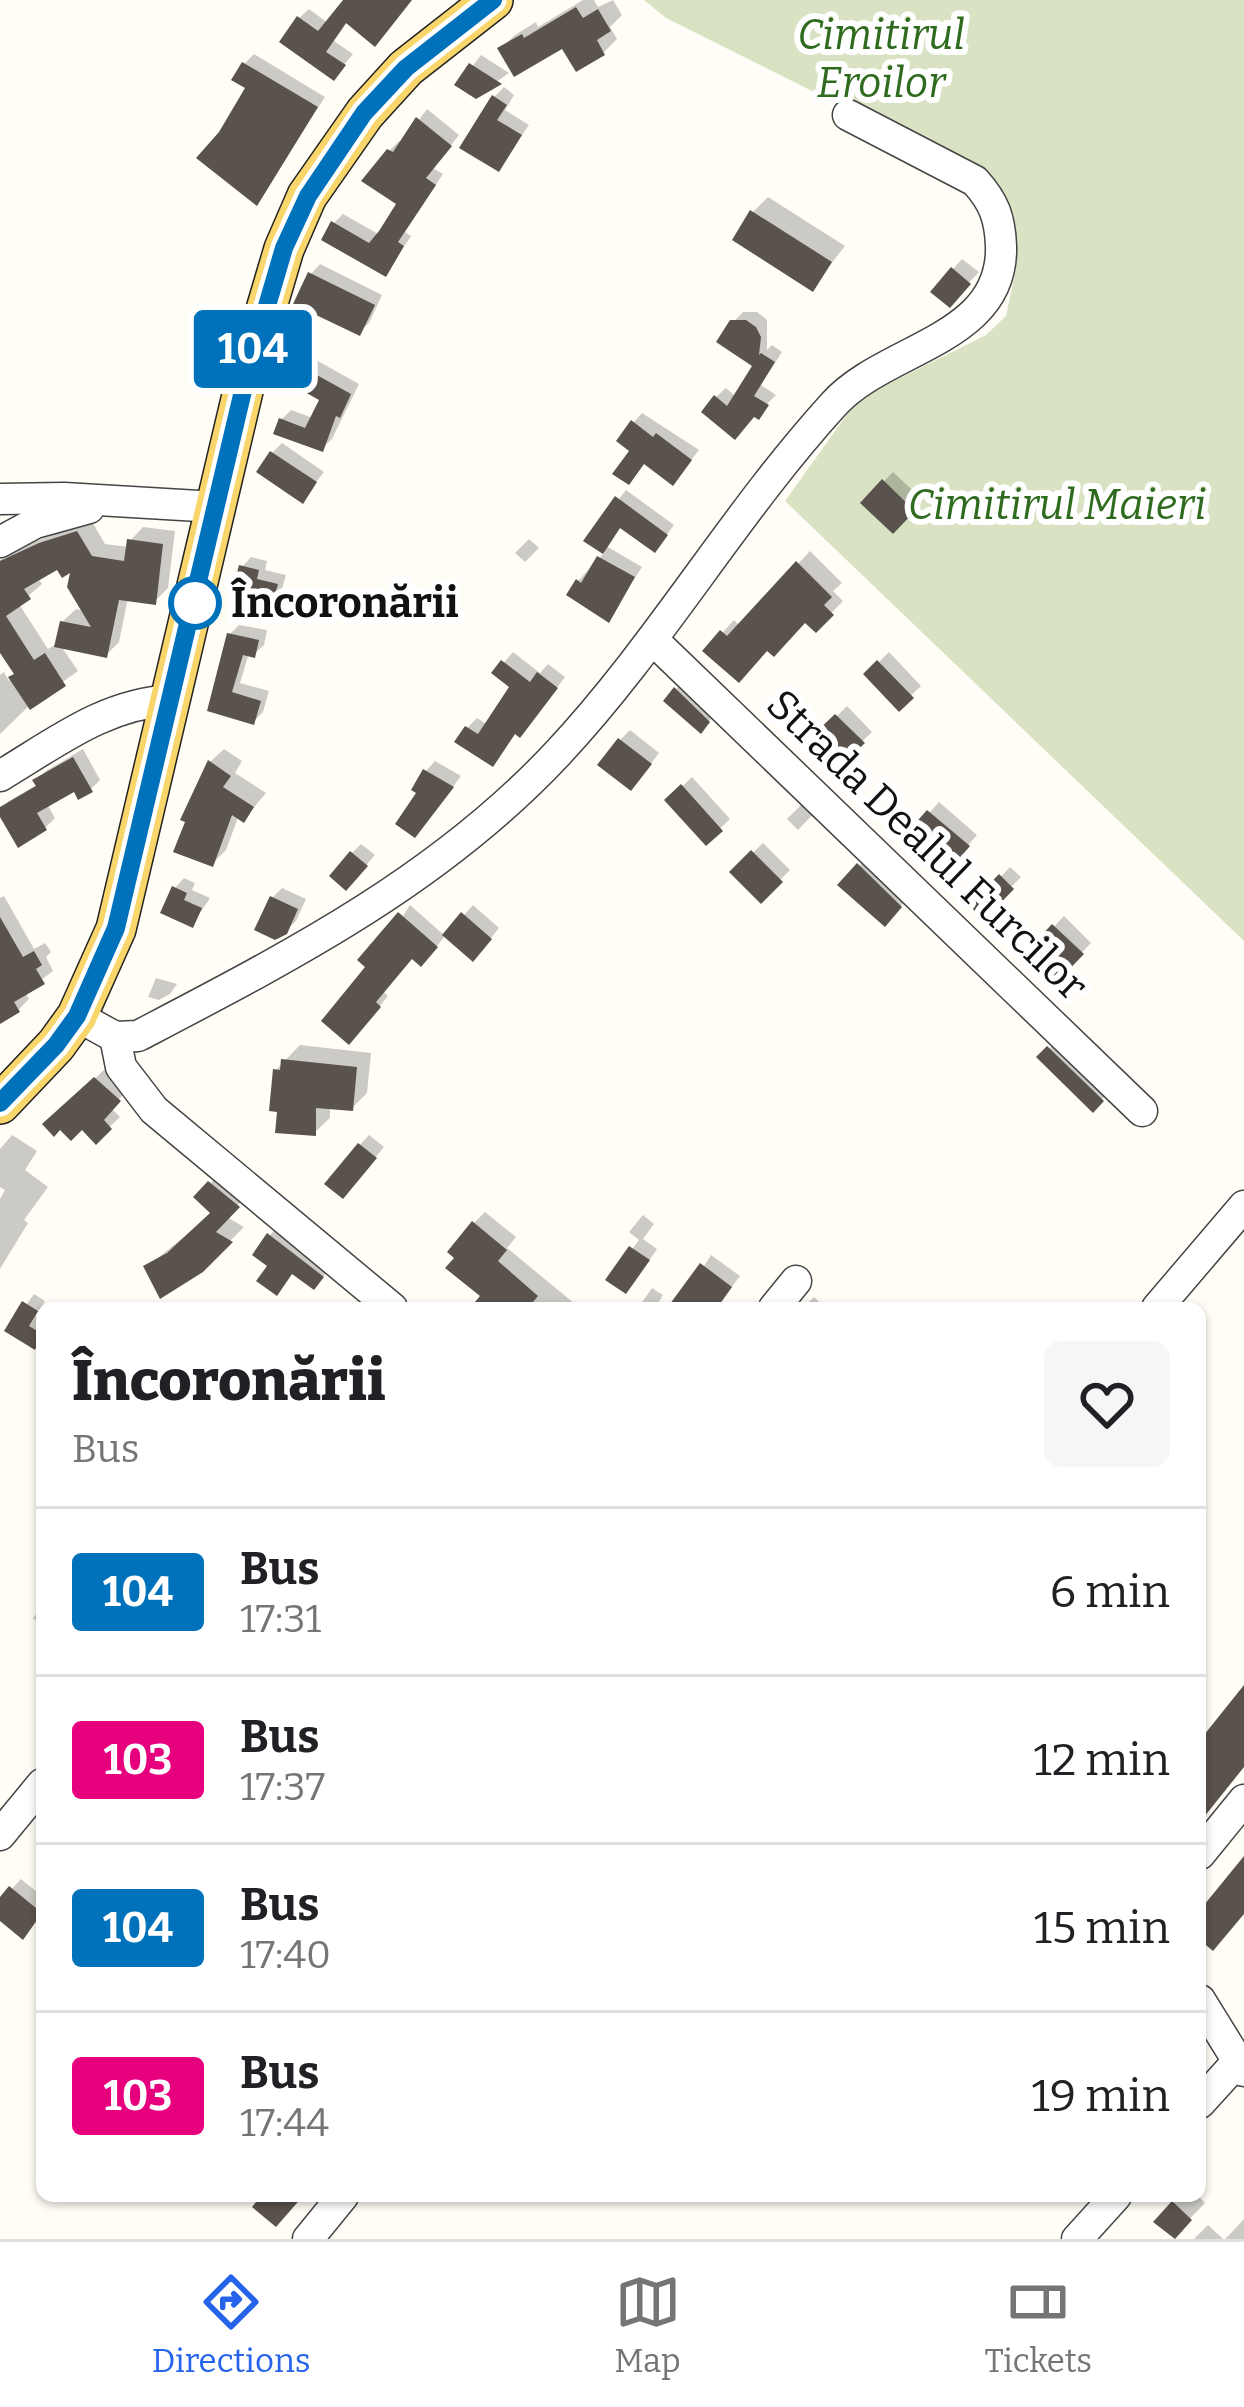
<!DOCTYPE html>
<meta charset="utf-8">
<style>
:root{--surface:#fff;--page:#f6f6f6;--text:#202124;--muted:#757577;--line:#e0e0e0;--accent:#2563eb}
body{margin:0;font-family:Bitter,serif;background:var(--page);color:var(--text);height:100vh;display:flex;flex-direction:column;font-size:45px;white-space:nowrap}
*{box-sizing:border-box;margin:0}
p{font-size:39px;color:var(--muted)}
.icon{flex:none;width:66px;height:66px;fill:none;stroke:currentColor;stroke-width:2;stroke-linecap:round;stroke-linejoin:round}
.map{position:relative;flex:1;overflow:hidden}
.panel{position:absolute;left:36px;top:1302px;width:1170px;height:900px;display:flex;flex-direction:column;background:var(--surface);border-radius:18px;box-shadow:0 3px 9px #0004}
.panel>*{flex:none}
.badge{padding:0 24px;border-radius:9px;font-size:42px;line-height:78px}
.map>.badge{position:absolute;translate:-50% -50%;box-shadow:0 0 0 6px #fff}
.round{display:grid;place-items:center;flex:none;width:126px;height:126px;border-radius:18px;background:var(--page)}
.headline{display:flex;align-items:center;justify-content:space-between;height:204px;padding:0 36px}
h1{font-size:57px;font-weight:800;line-height:90px}
ul{padding:0;list-style:none}
li{display:flex;align-items:center;gap:36px;height:168px;padding:0 36px;border-top:3px solid var(--line)}
li div{flex:1}
li b{display:block;font-size:45px}
li em{font-style:normal}
li .badge{min-width:132px;font-weight:700;text-align:center}
.dock{display:flex;justify-content:space-around;align-items:center;height:168px;border-top:3px solid var(--line);background:var(--surface);font-size:33px;color:var(--muted)}
.dock a{display:grid;justify-items:center;gap:6px}
.dock .on{color:var(--accent)}
.map>svg:first-child{display:block}
</style>
<div class="map">
<svg width="1244" height="2239" viewBox="0 0 1244 2239">
<rect width="100%" height="100%" fill="#fffdf5"/>
<path fill="#d9e3c4" d="M644 0H1244V941L785 501 858 399 986 335 1006 316 1016 269 1013 222 906 138 666 18Z"/>
<g fill="#0003" fill-rule="evenodd">
<path d="M347 0H410L348 21 334 41 353 54 334 77 299 18 309 9 328 23Z"/>
<path d="M583 0H594L598 7 613 0 622 15 610 27 617 39 604 52 563 45 501 48 515 35 536 22 538 27Z"/>
<path d="M254 54 325 97 257 202 221 134 249 87 244 64Z"/>
<path d="M481 55 509 73 476 96 459 84Z"/>
<path d="M504 87 514 95 505 110 529 125 499 168 494 97Z"/>
<path d="M427 109 459 135 433 168 443 174 405 232 411 236 386 274 334 223 343 214 380 235 400 203 389 151 399 141 402 143Z"/>
<path d="M768 197 845 246 812 288 753 212Z"/>
<path d="M962 259 979 272 949 304 953 269Z"/>
<path d="M320 264 382 295 369 323 359 332 311 274Z"/>
<path d="M743 312H757L767 320V350L772 345 782 352 761 385 776 395 744 427 716 397 726 388 736 397 756 365 733 322Z"/>
<path d="M300 351 359 384 332 439 322 448 281 420 291 410 313 418 323 398 290 361Z"/>
<path d="M642 413 699 450 681 473 645 461 633 450 634 422Z"/>
<path d="M282 443 324 472 302 500 272 453Z"/>
<path d="M893 472 922 499 893 530 864 502Z"/>
<path d="M626 490 674 525 663 540 622 525 606 546 642 567 608 619 578 581 605 552 587 540Z"/>
<path d="M91 520 105 544 129 547 130 541 143 527 175 531 168 588 154 602 128 598 119 642 106 655 61 646 78 671 30 705 0 734V675L4 672 9 681 17 673 0 647V560L16 549ZM58 566H75L84 611 76 609 62 622 58 643 48 649 19 604 42 584 38 578Z"/>
<path d="M529 539 539 548 525 562 515 553Z"/>
<path d="M810 551 842 583 833 591 843 601 816 629 806 619 768 647 706 651 734 620 740 626Z"/>
<path d="M251 557 267 561 265 570 286 575 282 589 272 599 242 567Z"/>
<path d="M239 625 267 630 264 645 254 654 249 653 240 683 269 691 263 712 253 722 211 709 230 634Z"/>
<path d="M513 652 540 673 548 664 565 677 530 724 517 731 492 763 467 728 477 718 488 725 513 686 495 673Z"/>
<path d="M889 652 921 686 899 707 867 674Z"/>
<path d="M686 680 718 711 701 730 676 689Z"/>
<path d="M847 706 872 732 841 762 817 736Z"/>
<path d="M630 730 659 753 641 777 620 740Z"/>
<path d="M83 749 100 780 91 789 75 788 47 804 55 818 45 828 0 811 9 801 38 784 36 780 46 771Z"/>
<path d="M224 749 242 761 235 773 266 793 244 819 239 815 226 850 212 864 210 762Z"/>
<path d="M435 761 461 776 424 825 426 771Z"/>
<path d="M692 777 730 819 706 842 668 800Z"/>
<path d="M808 798 819 808 798 830 787 819Z"/>
<path d="M939 802 977 835 955 860 908 837Z"/>
<path d="M763 843 790 870 761 899 733 872Z"/>
<path d="M361 844 375 855 356 877 352 853Z"/>
<path d="M868 856 910 896 885 923 842 885Z"/>
<path d="M1010 867 1021 877 984 915 974 905Z"/>
<path d="M184 878 195 883 192 890 210 898 192 925 175 888Z"/>
<path d="M282 888 306 899 296 921 285 931 272 898Z"/>
<path d="M4 896 34 949 45 943 51 952 46 957 53 971 25 992 29 999 18 1010 0 1021V898Z"/>
<path d="M410 905 445 936 473 905 499 928 482 949 446 935 430 954 412 956 383 991 388 996 359 1031 370 967Z"/>
<path d="M1064 916 1091 943 1057 978 1030 952Z"/>
<path d="M156 978 177 984 170 994 159 1000 148 997Z"/>
<path d="M1064 1034 1117 1084 1093 1108 1041 1057Z"/>
<path d="M300 1045 371 1053 367 1093 352 1108 330 1106V1118L314 1133 275 1071Z"/>
<path d="M105 1069 128 1089 111 1108 120 1117 96 1140 82 1125 46 1124Z"/>
<path d="M12 1135 37 1151 25 1170 48 1187 24 1220 28 1223 0 1269V1199L5 1190 0 1187V1149Z"/>
<path d="M369 1135 384 1147 352 1186 360 1145Z"/>
<path d="M224 1169 251 1191 227 1217 244 1227 201 1270 147 1267 214 1212 197 1197Z"/>
<path d="M485 1212 516 1237 507 1248 580 1308H479L485 1295 474 1223Z"/>
<path d="M643 1215 654 1224 643 1239 657 1249 635 1281 610 1279 639 1240 629 1232Z"/>
<path d="M279 1226 331 1266 323 1277 272 1265 270 1235Z"/>
<path d="M711 1255 740 1276 716 1308H678Z"/>
<path d="M652 1288 663 1295 655 1308H638Z"/>
<path d="M34 1294 45 1301 36 1315 42 1319V1339L35 1346 8 1330Z"/>
<path d="M814 1297 826 1308H802Z"/>
<path d="M42 1607V1625L33 1618Z"/>
<path d="M21 1879 42 1896V1915L23 1936 0 1917V1902Z"/>
<path d="M1181 2196H1198L1205 2203 1173 2236 1157 2221Z"/>
<path d="M1244 2219V2239H1225L1231 2233Z"/>
<path d="M1208 2225 1223 2239H1194Z"/>
</g>
<g fill="#5a524d">
<path d="M343 0H412L375 47 346 23 326 52 346 65 334 81 279 42 297 16 318 31Z"/>
<path d="M576 7 583 18 598 9 611 31 597 40 605 55 576 72 562 49 514 77 497 48 522 34 524 38Z"/>
<path d="M242 62 318 107 257 206 196 158 219 132 245 88 231 80Z"/>
<path d="M469 63 502 84 476 99 454 85Z"/>
<path d="M492 95 507 105 497 120 522 135 499 172 459 148Z"/>
<path d="M416 117 452 146 426 178 436 185 398 242 404 246 386 277 321 240 331 221 369 243 379 231 396 204 361 181 387 149 393 152Z"/>
<path d="M750 210 832 262 813 292 732 240Z"/>
<path d="M951 267 971 284 950 308 930 292Z"/>
<path d="M308 272 375 305 360 336 293 304Z"/>
<path d="M730 320H746L756 327 761 337 759 355 761 353 775 362 754 396 769 405 759 420 754 417 735 440 701 412 714 395 727 406 752 366 716 342Z"/>
<path d="M288 359 351 394 340 418 336 416 323 452 273 434 279 418 305 428 319 400 278 377Z"/>
<path d="M631 420 653 437 656 433 692 460 673 486 644 464 629 485 612 474 629 451 616 441Z"/>
<path d="M270 451 317 482 303 504 256 472Z"/>
<path d="M882 479 915 511 893 534 860 503Z"/>
<path d="M615 496 668 535 655 553 620 528 603 554 583 541Z"/>
<path d="M77 531 92 556 124 561 127 539 163 544 156 605 119 600 107 658 54 647 60 621 91 627 67 587 70 573 62 578 57 570 24 589 31 599 6 616 34 660 45 653 66 686 30 710 8 677 14 674 0 653V561L39 543Z"/>
<path d="M597 556 635 577 609 623 566 595 576 579 581 583Z"/>
<path d="M796 561 832 597 824 605 834 615 816 633 805 623 774 657 767 651 739 683 702 651 720 630 727 636Z"/>
<path d="M239 565 259 570 257 579 278 584 273 602 232 592Z"/>
<path d="M227 633 259 640 255 658 243 655 232 692 261 701 254 725 207 711Z"/>
<path d="M501 660 530 682 537 672 558 688 520 738 515 734 493 767 454 742 465 726 478 734 509 687 491 673Z"/>
<path d="M877 660 914 698 899 712 863 674Z"/>
<path d="M674 687 710 722 701 734 663 701Z"/>
<path d="M835 714 865 743 841 766 812 736Z"/>
<path d="M618 738 652 764 631 791 597 765Z"/>
<path d="M73 757 93 792 78 800 74 792 37 813 47 830 18 848 0 817V807L36 786 32 780Z"/>
<path d="M208 760 231 776 223 787 254 807 244 823 232 815 213 867 173 852 185 822 180 820Z"/>
<path d="M423 769 454 787 415 838 395 824 416 793 411 790Z"/>
<path d="M681 784 723 831 706 846 664 800Z"/>
<path d="M927 810 970 846 946 874 903 837Z"/>
<path d="M751 850 783 882 761 904 729 872Z"/>
<path d="M350 851 368 866 346 891 329 876Z"/>
<path d="M857 863 902 907 885 927 837 885Z"/>
<path d="M999 874 1014 889 984 920 969 905Z"/>
<path d="M172 886 187 893 184 900 202 908 193 928 160 913Z"/>
<path d="M270 896 298 909 287 934 275 940 254 930Z"/>
<path d="M398 912 438 947 421 967 412 959 376 1002 381 1007 349 1045 321 1021 365 967 357 960Z"/>
<path d="M461 912 492 939 473 962 442 935Z"/>
<path d="M0 917 23 957 34 951 42 965 36 969 45 984 14 1002 20 1012 0 1024Z"/>
<path d="M1052 924 1084 954 1057 982 1026 952Z"/>
<path d="M1047 1046 1104 1101 1093 1113 1036 1057Z"/>
<path d="M281 1059 357 1067 353 1111 316 1108V1136L275 1133 277 1112 269 1111 273 1069 280 1070Z"/>
<path d="M94 1077 121 1101 104 1120 112 1129 96 1145 82 1130 71 1141 60 1130 54 1137 42 1124Z"/>
<path d="M358 1143 377 1158 343 1199 324 1184Z"/>
<path d="M208 1181 240 1207 216 1232 233 1242 203 1272 160 1299 143 1266 167 1253 210 1213 193 1197Z"/>
<path d="M472 1221 507 1250 498 1261 538 1296 528 1308H470L480 1296 445 1268 454 1258 447 1252Z"/>
<path d="M267 1233 324 1277 314 1290 292 1274 277 1296 256 1281 267 1266 252 1255Z"/>
<path d="M629 1246 650 1260 626 1294 605 1280Z"/>
<path d="M700 1263 732 1287 717 1308H667Z"/>
<path d="M22 1301 38 1311 29 1326 42 1334 35 1350 4 1331Z"/>
<path d="M1244 1685V1767L1200 1822V1740Z"/>
<path d="M1244 1856V1914L1213 1951 1200 1940V1910Z"/>
<path d="M9 1886 42 1913 23 1940 0 1921V1897Z"/>
<path d="M261 2196H303L276 2227 252 2207Z"/>
<path d="M1172 2201 1192 2220 1175 2239 1153 2222Z"/>
</g>
<g fill="none" stroke-linecap="round" stroke-linejoin="round">
<g stroke="#444" stroke-width="33">
<g id="minor">
<path d="M0 499 64 498 216 507"/>
<path d="M0 542 35 523 89 508"/>
<path d="M653 640 1142 1111"/>
<path d="M0 776C57 742 104 704 172 700"/>
<path d="M77 1016 115 1037 138 1036C289 957 438 881 557 754 659 645 733 515 833 405 884 347 1004 341 1001 246 1000 218 994 202 975 181L848 115"/>
<path d="M115 1037 121 1067 154 1110 392 1308"/>
<path d="M774 1308 796 1281"/>
<path d="M1157 1308 1244 1206"/>
<path d="M0 1835 42 1784"/>
<path d="M1200 1854 1244 1800"/>
<path d="M1200 2000 1244 2071"/>
<path d="M1200 2103 1238 2061"/>
<path d="M308 2239 343 2196"/>
<path d="M1077 2239 1116 2196"/>
</g>
</g>
<g stroke="#222" stroke-width="42">
<path id="major" d="M0 1104 56 1045 77 1016 116 929 247 374 284 249 307 196 365 113 406 68 493 0"/>
</g>
<use href="#minor" stroke="#fff" stroke-width="30"/>
<use href="#major" stroke="#f9d66b" stroke-width="39"/>
</g>
<g fill="none" stroke-linecap="round" stroke-linejoin="round">
<g stroke="#fff" stroke-width="27">
<path id="line" d="M0 1103 56 1045 77 1016 116 928 247 374 284 248 308 196 364 113 406 68 493 0"/>
</g>
<use href="#line" stroke="#0072bc" stroke-width="18"/>
</g>
<circle fill="#fff" stroke="#0072bc" stroke-width="6" cx="195" cy="603" r="24"/>
<g text-anchor="middle" dominant-baseline="central" stroke-width="12" stroke-linejoin="round" paint-order="stroke">
<g font-size="42" font-style="italic" fill="#2f6b1f" stroke="#fff">
<text x="881" y="35">Cimitirul<tspan x="881" dy="48">Eroilor</tspan></text>
<text x="1057" y="505">Cimitirul Maieri</text>
</g>
<g font-size="42" font-weight="bold" fill="#111" stroke="#fff" text-anchor="start">
<text x="231" y="603">Încoronării</text>
</g>
<g font-size="42" fill="#111" stroke="#fff">
<text transform="translate(927 845) rotate(44)">Strada Dealul Furcilor</text>
</g>
</g>
</svg>
<b class="badge" style="left:253px;top:349px;background:#0072bc;color:#fff">104</b>
<section class="panel">
<div class="headline"><div><h1>Încoronării</h1><p>Bus</p></div><a class="round"><svg class="icon" aria-label="heart" viewBox="0 0 24 24"><path d="M12 20l-8-8c-3-5 5-10 8-4 3-6 11-1 8 4z"/></svg></a></div>
<ul>
<li><span class="badge" style="background:#0072bc;color:#fff">104</span><div><b>Bus</b><p>17:31</p></div><em>6 min</em></li>
<li><span class="badge" style="background:#e6007e;color:#fff">103</span><div><b>Bus</b><p>17:37</p></div><em>12 min</em></li>
<li><span class="badge" style="background:#0072bc;color:#fff">104</span><div><b>Bus</b><p>17:40</p></div><em>15 min</em></li>
<li><span class="badge" style="background:#e6007e;color:#fff">103</span><div><b>Bus</b><p>17:44</p></div><em>19 min</em></li>
</ul>
</section>
</div>
<nav class="dock">
<a class="on"><svg class="icon" aria-label="directions" viewBox="0 0 24 24"><path d="M12 3l9 9-9 9-9-9zM9 14v-3h6M13 9l2 2-2 2"/></svg>Directions</a>
<a><svg class="icon" aria-label="map" viewBox="0 0 24 24"><path d="M3 6l6-2 6 2 6-2v14l-6 2-6-2-6 2zM9 4v14M15 6v14"/></svg>Map</a>
<a><svg class="icon" aria-label="tickets" viewBox="0 0 24 24"><path d="M3 7h18v10H3zM15 7v10"/></svg>Tickets</a>
</nav>
